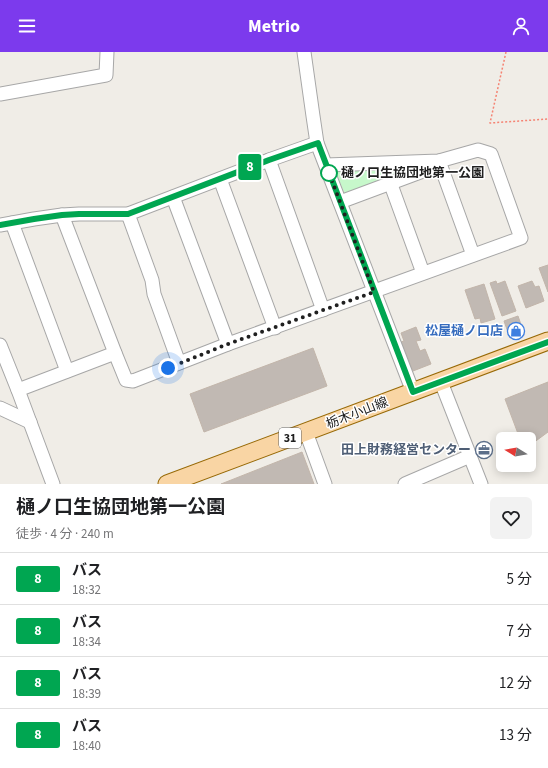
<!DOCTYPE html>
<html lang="ja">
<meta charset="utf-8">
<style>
:root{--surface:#fff;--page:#f2f2f2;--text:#202124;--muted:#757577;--line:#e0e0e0;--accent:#7c3aed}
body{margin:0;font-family:"Source Sans 3","Noto Sans JP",sans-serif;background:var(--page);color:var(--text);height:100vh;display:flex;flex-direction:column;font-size:15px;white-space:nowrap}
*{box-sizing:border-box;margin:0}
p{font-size:13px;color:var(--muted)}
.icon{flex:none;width:22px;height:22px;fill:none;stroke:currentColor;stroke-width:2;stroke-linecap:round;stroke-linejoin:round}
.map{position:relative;height:432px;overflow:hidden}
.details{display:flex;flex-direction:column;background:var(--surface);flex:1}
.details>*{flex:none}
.badge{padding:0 8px;border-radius:3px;font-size:14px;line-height:26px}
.needle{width:26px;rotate:281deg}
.buttons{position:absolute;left:496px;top:380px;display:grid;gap:8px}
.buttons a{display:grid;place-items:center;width:40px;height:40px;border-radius:6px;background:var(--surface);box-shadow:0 2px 10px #0003;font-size:20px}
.you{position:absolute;width:20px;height:20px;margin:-10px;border:3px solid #fff;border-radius:50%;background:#1a73e8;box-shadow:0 0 0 6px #1a73e833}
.map>.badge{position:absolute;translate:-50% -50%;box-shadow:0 0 0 2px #fff}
.round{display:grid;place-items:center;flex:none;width:42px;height:42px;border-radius:6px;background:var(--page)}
.headline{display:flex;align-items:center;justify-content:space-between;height:68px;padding:0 16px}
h1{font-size:19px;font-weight:700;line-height:30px}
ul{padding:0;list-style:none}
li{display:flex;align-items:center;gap:12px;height:52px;padding:0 16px;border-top:1px solid var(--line)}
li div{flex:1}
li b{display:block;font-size:15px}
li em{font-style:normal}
li .badge{min-width:44px;font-weight:700;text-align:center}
header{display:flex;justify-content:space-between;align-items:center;height:52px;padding:0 16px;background:var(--accent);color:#fff;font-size:18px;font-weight:700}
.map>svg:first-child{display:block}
</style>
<header><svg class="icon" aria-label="menu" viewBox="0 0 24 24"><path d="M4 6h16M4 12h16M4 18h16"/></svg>Metrio<svg class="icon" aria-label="person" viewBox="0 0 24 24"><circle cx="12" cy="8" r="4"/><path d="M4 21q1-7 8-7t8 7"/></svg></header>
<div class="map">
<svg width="548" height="432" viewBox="0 0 548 432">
<rect width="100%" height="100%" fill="#f0ede7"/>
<path fill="#c7f8cb" d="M433 112 345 143 334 115Z"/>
<g fill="#c1b9b3" stroke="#c2b5aa">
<path d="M548 213V240L539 216Z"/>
<path d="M496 229 497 232 505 229 516 259 502 264 490 231Z"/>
<path d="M532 229 535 235 539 234 544 249 526 256 518 234Z"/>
<path d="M484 232 495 267 481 271 480 266 475 267 465 238Z"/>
<path d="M518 264 524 281 510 286 504 269Z"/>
<path d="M416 275 421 288 416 289 420 299 425 297 431 312 413 319 401 290 404 289 401 281Z"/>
<path d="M313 296 327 334 204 380 190 342Z"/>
<path d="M548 330V380L529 394V387H520L505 347Z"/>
<path d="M302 400 314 432H221Z"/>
</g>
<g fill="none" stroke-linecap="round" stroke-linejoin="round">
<g stroke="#a7a7a7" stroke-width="15">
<g id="minor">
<path d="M304 0 313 64 317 91 413 340"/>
<path d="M0 42 106 23 107 0"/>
<path d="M269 108 323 258"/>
<path d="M220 127 275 276"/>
<path d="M390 130 423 221"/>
<path d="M173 145 228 292"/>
<path d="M340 150 434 115 439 109 473 203"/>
<path d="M128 162 152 228 154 242 179 311"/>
<path d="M62 163 115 301 126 328 133 329 228 292 521 186 491 102 478 98 439 109 326 113"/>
<path d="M12 171 67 319"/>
<path d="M0 173 34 167 62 163 79 162H128L269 108 317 91"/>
<path d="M0 293 18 338 53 432"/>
<path d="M441 330 481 432"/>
<path d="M18 338 115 301"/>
<path d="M0 356 30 370"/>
<path d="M306 380 325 432"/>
<path d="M405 432 470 404"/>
</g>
</g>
<g stroke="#976906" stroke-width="19">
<path id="major" d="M167 432 548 289"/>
</g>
<path stroke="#f58373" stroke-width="1.5" stroke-dasharray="2 2" stroke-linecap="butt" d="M506 0 490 71 548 67"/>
<use href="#minor" stroke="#fff" stroke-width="13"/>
<use href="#major" stroke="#f9d5a4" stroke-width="17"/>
</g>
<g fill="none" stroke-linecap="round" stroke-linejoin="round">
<g stroke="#fff" stroke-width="9">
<path id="line" d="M0 173 34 167 62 163 79 162H128L269 108 318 91 413 340 548 290"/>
</g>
<use href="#line" stroke="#00a651" stroke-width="6"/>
<path stroke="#202020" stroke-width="4" stroke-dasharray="0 7.2" d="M168 316 228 292 374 240 329 121"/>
</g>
<defs>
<g id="shop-ring" transform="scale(0.9)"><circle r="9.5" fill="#fff" stroke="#3f7fe0" stroke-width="1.5"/><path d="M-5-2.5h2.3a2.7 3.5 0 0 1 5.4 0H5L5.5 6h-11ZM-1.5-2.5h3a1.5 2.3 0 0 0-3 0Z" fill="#3f7fe0"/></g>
<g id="office-ring" transform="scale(0.9)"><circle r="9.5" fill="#fff" stroke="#5c6f8a" stroke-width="1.5"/><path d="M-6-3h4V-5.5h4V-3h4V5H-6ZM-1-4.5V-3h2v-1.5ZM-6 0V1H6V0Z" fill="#5c6f8a"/></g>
</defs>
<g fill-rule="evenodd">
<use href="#shop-ring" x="516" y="279"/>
<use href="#office-ring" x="484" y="398"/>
</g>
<circle fill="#fff" stroke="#00a651" stroke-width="2" cx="329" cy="121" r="8"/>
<g text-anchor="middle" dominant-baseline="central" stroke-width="3" stroke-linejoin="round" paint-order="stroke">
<rect fill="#fff" stroke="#636363" stroke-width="1" x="279" y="376" width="22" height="20" rx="3"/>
<g font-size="12" font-weight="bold" fill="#202020">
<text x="290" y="386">31</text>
</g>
<g font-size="13" font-weight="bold" fill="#202020" stroke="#fff" text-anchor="start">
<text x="341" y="121">樋ノ口生協団地第一公園</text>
</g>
<g font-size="13" font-weight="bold" fill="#366cbe" stroke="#fff" text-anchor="end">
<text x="503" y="279">松屋樋ノ口店</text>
</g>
<g font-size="13" fill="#202020" stroke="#fff">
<text transform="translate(357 361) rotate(-21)">栃木小山線</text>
</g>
<g font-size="13" font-weight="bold" fill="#4e5e75" stroke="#fff" text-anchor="end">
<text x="471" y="398">田上財務経営センター</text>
</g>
</g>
</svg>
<div class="buttons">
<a><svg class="needle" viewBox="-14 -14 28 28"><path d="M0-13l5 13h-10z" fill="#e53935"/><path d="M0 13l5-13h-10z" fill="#757577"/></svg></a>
</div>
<div class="you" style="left:168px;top:316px"></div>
<b class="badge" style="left:250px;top:115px;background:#00a651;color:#fff">8</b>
</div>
<section class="details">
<div class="headline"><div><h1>樋ノ口生協団地第一公園</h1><p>徒歩 · 4 分 · 240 m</p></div><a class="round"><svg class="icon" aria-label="heart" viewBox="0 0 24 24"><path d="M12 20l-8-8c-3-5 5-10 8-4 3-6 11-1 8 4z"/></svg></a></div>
<ul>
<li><span class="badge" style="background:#00a651;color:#fff">8</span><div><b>バス</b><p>18:32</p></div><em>5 分</em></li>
<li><span class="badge" style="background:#00a651;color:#fff">8</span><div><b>バス</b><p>18:34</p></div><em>7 分</em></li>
<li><span class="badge" style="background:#00a651;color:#fff">8</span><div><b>バス</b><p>18:39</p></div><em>12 分</em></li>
<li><span class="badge" style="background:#00a651;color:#fff">8</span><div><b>バス</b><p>18:40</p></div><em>13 分</em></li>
</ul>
</section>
